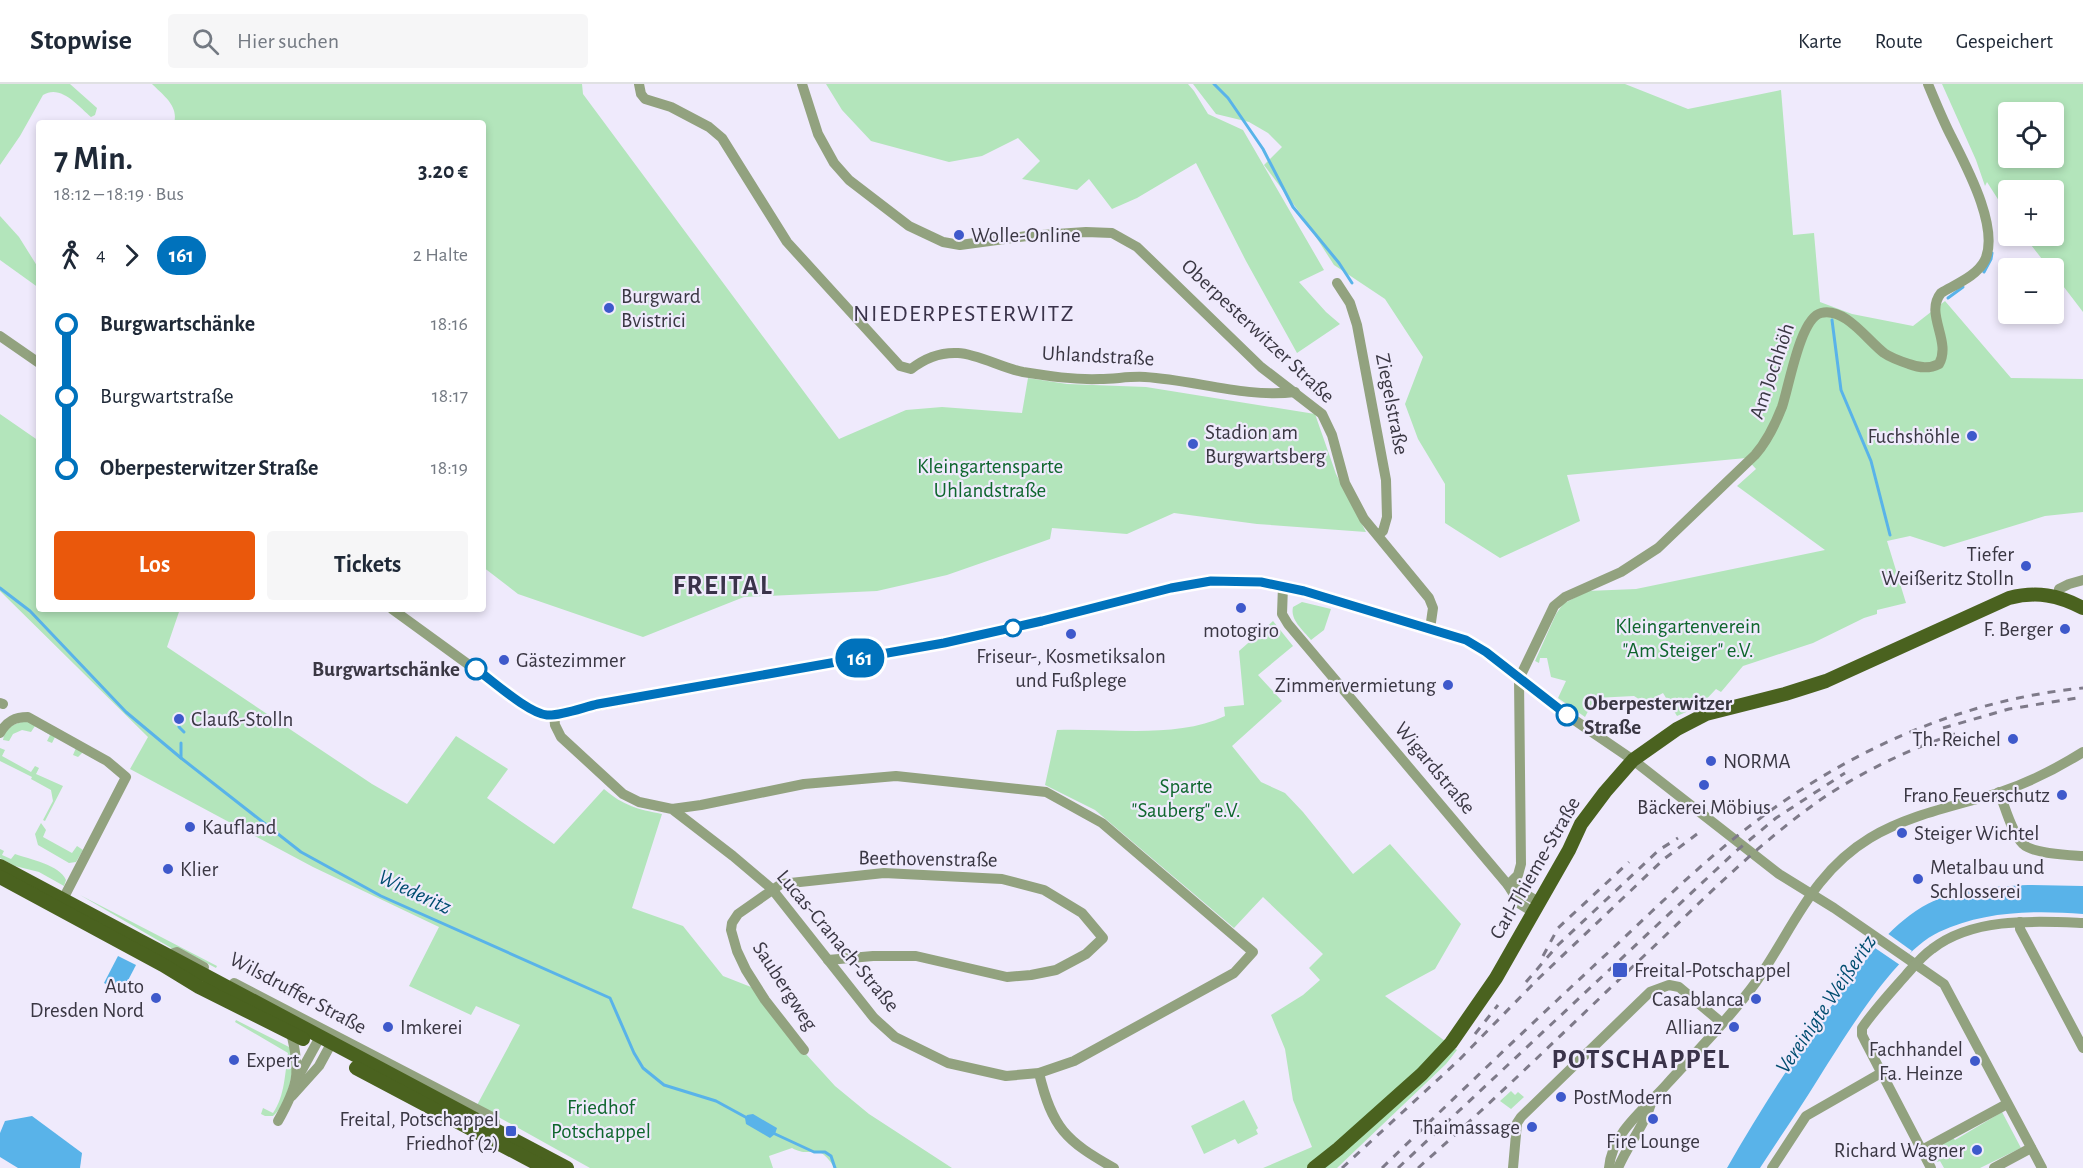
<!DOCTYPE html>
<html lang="de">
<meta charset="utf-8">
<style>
:root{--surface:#fff;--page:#f6f6f7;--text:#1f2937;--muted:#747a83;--line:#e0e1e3;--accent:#ea580c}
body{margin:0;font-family:"Alegreya Sans",sans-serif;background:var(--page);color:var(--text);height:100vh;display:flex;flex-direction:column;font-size:22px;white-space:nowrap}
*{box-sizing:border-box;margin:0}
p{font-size:20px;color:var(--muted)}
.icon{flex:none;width:33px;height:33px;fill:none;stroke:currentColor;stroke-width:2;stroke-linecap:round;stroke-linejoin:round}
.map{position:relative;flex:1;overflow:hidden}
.details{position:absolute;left:36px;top:36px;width:450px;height:492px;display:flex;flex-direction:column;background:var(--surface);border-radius:6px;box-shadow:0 3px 9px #0003}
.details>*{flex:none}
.badge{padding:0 12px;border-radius:20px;font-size:21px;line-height:39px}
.tools{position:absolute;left:1998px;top:18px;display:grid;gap:12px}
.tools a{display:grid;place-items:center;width:66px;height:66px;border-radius:6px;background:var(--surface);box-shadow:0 3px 9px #0003;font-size:30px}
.map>.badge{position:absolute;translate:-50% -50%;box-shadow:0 0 0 3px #fff}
.legs{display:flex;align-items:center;gap:9px;height:66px;padding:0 18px;font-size:20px}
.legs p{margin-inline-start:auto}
.summary{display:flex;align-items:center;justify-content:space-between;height:102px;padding:0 18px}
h1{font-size:33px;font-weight:700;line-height:45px}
.action{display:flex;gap:12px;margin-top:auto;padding:12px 18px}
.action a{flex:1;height:69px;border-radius:6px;background:var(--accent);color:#fff;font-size:24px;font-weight:700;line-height:69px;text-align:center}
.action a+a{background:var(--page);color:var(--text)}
ul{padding:0 18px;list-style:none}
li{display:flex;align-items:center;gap:21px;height:72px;font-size:22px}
li i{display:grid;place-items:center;width:9px;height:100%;margin:0 8px;background:currentColor}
li i::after{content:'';width:15px;height:15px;margin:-8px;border:4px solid;border-radius:50%;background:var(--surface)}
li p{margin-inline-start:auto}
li:first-child i{background:linear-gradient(#0000 50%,currentColor 0)}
li:last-child i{background:linear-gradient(currentColor 50%,#0000 0)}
header{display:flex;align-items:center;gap:36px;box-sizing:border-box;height:84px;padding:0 30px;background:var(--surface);border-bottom:2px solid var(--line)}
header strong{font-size:28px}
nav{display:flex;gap:33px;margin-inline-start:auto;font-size:21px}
.search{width:420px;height:54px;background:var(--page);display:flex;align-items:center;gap:15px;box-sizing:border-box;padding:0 21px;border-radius:6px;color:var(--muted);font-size:22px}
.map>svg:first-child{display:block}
</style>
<header>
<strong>Stopwise</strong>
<div class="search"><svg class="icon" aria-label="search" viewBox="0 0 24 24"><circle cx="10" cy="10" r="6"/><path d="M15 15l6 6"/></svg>Hier suchen</div>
<nav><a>Karte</a><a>Route</a><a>Gespeichert</a></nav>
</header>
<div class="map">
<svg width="2083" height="1084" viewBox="0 0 2083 1084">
<rect width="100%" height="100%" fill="#efeafc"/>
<g fill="#b3e5bb" fill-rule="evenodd">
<path d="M0 0H70L97 24 95 31 91 33C78 22 61 0 43 11L20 52 0 81Z"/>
<path d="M152 0H582L583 10 839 355 906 326 942 323 1022 329 1028 294 1067 300 1146 303 1315 330 1336 390 1366 448 1257 440 1174 429 1127 450 1052 444 1050 455 947 491 877 507 744 513 643 553 518 510 483 483V39H174C179 22 163 11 152 0Z"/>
<path d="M826 0H1188L1194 7 1208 30 1243 46 1324 186 1299 198 1326 228 1340 240 1297 269 1246 177 1196 79 1137 114 1112 125 1089 95 1077 106 1022 95 1040 77 1018 54 982 72 949 78 871 57 842 26Z"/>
<path d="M1193 0H1625L1688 25 1781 6 1793 151 1814 149 1820 218 1852 230 1913 242 1945 217 2011 294 2083 295V428L2045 432 1944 463 1910 452 1887 457 1906 519 1877 526V530L1864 534 1813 559 1743 582 1721 608 1716 605 1700 622 1677 632 1663 609 1645 619 1634 612 1595 614 1585 633 1558 614 1566 597 1551 593 1547 574H1540L1539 579 1535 577 1556 530 1563 520 1587 507 1636 505 1825 466 1737 402 1756 385 1746 374 1567 391 1580 437 1500 474 1445 439V400L1418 355 1405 320 1423 273 1385 215 1334 181 1303 133 1264 81 1282 63 1268 49 1249 38 1216 30Z"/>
<path d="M1942 0H2083V228L2054 190V184H2049L2024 152H2054V106H2008V131L1987 98 1985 102 1976 76ZM2008 28H2054V74H2008Z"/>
<path d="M0 132 19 153 39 185V204L0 176Z"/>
<path d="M0 330 39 357V525H180L167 563 372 700 407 720 456 652 508 685 487 714 554 760 604 705C624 722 637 725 662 730L632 824 683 842 723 892 751 903 795 958 835 1002 869 1030 952 1084H835C831 1079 827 1072 821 1069 811 1065 807 1072 792 1064L769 1072 773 1084H590L493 1030 476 1023 520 941 476 922 471 931 409 902 439 843 313 783 130 685 148 653 0 507Z"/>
<path d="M1302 518 1331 525 1324 546 1311 556C1303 546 1290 536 1293 523Z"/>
<path d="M1273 537 1293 562 1258 591 1282 617 1232 662 1261 698 1285 709 1303 728 1353 790 1390 760 1461 840 1435 885 1385 912 1457 966 1446 980 1337 1084H1263L1312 1063 1293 1016 1285 965 1271 931 1303 911 1320 896 1309 884 1323 870 1263 813 1234 844 1095 726 1045 701 1057 646C1110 644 1177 655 1225 632L1224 623 1244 621 1239 567Z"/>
<path d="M28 637 83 668 78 673 73 671 76 664 55 653 52 659 47 657 50 651 35 642 31 648 22 646 13 650 9 657 3 656C6 642 15 639 28 637Z"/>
<path d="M0 664 5 666 2 672 31 688 35 682 39 684 36 690 63 702 45 737 43 736 53 717 51 706 31 695 32 693 0 677Z"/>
<path d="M41 739 46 746 43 753 72 769 77 762 83 766 76 778 69 779 38 761 35 750Z"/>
<path d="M0 765 4 767 2 771 11 775 15 770C29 775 60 781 66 796L64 802 39 788 15 782 0 774Z"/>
<path d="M80 811 217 882 216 884 182 866 173 865Z"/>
<path d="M236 936 293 965C295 984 288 1020 273 1032H265L261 1030 263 1024 273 1029C285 1012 285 988 288 969L235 938Z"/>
<path d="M1511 1007 1515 1011 1518 1008 1524 1013 1511 1025 1500 1017Z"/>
<path d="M1244 1016 1258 1044 1256 1046 1258 1050 1238 1060 1235 1055 1204 1070 1191 1042Z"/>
<path d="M2002 1028 2021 1064 1980 1084H1944L1940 1077 1937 1078 1931 1067 1953 1054 1955 1056Z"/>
</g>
<g fill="#59b3e9">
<path d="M2028 801 2083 802V830C2035 826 1983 827 1939 848 1896 868 1846 951 1820 992 1801 1023 1780 1053 1760 1084H1727C1762 1023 1801 962 1844 905 1867 874 1888 844 1922 823 1954 804 1992 803 2028 801Z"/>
<path d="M118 872 136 881 122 908 104 899Z"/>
<path d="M753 1030 777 1044 775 1050 770 1054 746 1040 745 1034 747 1031Z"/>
<path d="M32 1032 82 1069 80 1084H18L0 1073V1049L5 1037Z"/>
</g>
<path fill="#efeafc" d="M1887 849 1912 867 1900 881 1875 864Z"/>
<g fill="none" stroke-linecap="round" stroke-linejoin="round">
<g stroke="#59b3e9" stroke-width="3">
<path d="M1214 0 1228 14 1263 65 1293 123 1339 179 1352 199"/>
<path d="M1984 188 1991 175 1992 169"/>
<path d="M1948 214 1963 203"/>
<path d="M1832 236 1841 306 1871 377 1890 451"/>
<path d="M0 504 30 527 126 628 181 674 301 768 381 812 610 914 634 969 643 984 664 1001 716 1017 749 1035"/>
<path d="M179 635V643L184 648"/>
<path d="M181 659V674"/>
<path d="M773 1049 814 1068H825L831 1072 835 1084"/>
</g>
<g stroke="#92a27f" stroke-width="10">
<path d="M639 0 641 10 645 15 671 23 709 43 722 54 787 158 900 282 911 285C925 274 940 268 958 269 978 270 1002 284 1023 288 1048 292 1074 296 1100 295 1115 295 1130 292 1145 293 1195 296 1245 314 1295 308"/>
<path d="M802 0 818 50 834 79 849 96 909 142 943 158 960 161 1027 152 1086 148 1112 149 1137 163 1261 283 1322 330 1332 351 1345 399 1364 435 1429 514 1433 524 1430 545"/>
<path d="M1337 199 1350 219 1357 241 1386 396 1387 433 1383 447 1379 450"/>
<path d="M0 252 39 279"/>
<path d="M1283 502 1282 530 1288 540 1508 801 1520 820 1533 828"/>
<path d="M2059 505 2069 500 2083 496"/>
<path d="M392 525 520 618 539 629 546 631 944 559 1042 537 1171 504 1211 497 1269 500 1310 508 1360 523 1475 560 1567 631 1633 676 1779 790 1834 824 1944 900 2042 1084"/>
<path d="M0 619 3 620"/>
<path d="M554 631 555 641 561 653 623 710 639 718 672 725 733 772 772 805 874 934 895 953 948 979 1006 992 1039 989 1074 977 1234 889 1253 868 1102 739 1046 708 896 692 804 700 701 721 672 725"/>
<path d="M0 649C7 637 15 633 28 633L107 677 126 693 60 821"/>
<path d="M1999 708C2005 722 2012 750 2023 760 2033 770 2069 771 2083 772"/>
<path d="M1508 801 1518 791 1521 780 1519 595 1554 522 1565 513 1621 488 1658 464 1755 371C1768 356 1775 341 1782 323 1789 303 1800 234 1821 229 1845 223 1867 256 1884 269 1891 274 1900 277 1909 280 1919 284 1929 285 1939 280 1952 257 1924 230 1941 209 1956 200 1977 192 1985 176 2000 143 1965 80 1950 50 1942 34 1935 17 1928 0"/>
<path d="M1511 802 1539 818"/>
<path d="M2020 838V845L2083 964"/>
<path d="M167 875 171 870 177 868 204 883"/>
<path d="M234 899 490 1032 495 1038 488 1051"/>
<path d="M804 966 765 916 746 886 737 867 731 846 732 839 738 830 781 800 884 789 1002 795 1044 806 1082 829 1103 854 1086 870 1056 886 1031 891 1007 893 916 872H873L828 876"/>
<path d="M1039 989C1052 1044 1066 1057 1114 1084"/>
<path d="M298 993 320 953"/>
<path d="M292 1012 319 982 331 960"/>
<path d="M278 1037C298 1002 301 988 291 949"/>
<path d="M1922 1066 2007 1020"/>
<path d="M1513 1084 1517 1039 1521 1033 1650 908 1669 901 1679 903 1722 939"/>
<path d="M1609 1084C1612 1048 1645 1025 1667 1000 1697 967 1730 934 1756 898 1793 845 1812 789 1870 754 1908 731 1955 722 1998 709 2028 699 2056 685 2083 668"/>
<path d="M1618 1084C1628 1060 1646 1040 1652 1016"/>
<path d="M1772 1084 1806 1032 1881 989"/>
<path d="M1931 1084 1866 959 1862 951V944C1875 925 1891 908 1906 891 1914 882 1922 872 1932 865 1973 833 2034 837 2083 839"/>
<path d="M1994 1084 2031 1064"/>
</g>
<g stroke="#4a621f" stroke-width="14">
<path d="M0 782 567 1084"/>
<path d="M0 793 163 881 199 903 303 955"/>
<path d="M356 984 545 1084"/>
<path d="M1314 1084 1338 1065 1422 990 1451 959 1496 894 1569 766 1581 740 1605 708 1633 676 1677 645 1706 630 1785 610 1826 597 2009 514C2037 507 2058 511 2083 524"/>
</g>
<g stroke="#7e7a89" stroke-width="3" stroke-dasharray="8 8" stroke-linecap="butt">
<path d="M1943 644 2009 625 2083 613"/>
<path d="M1543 872 1558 844 1629 778"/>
<path d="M1526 898 1558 861 1659 766 1678 754"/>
<path d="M1475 950 1498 921"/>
<path d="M1342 1084 1458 977 1537 896 1664 775 1697 750"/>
<path d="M1382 1084C1454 1014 1526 945 1599 877 1635 844 1669 810 1706 778 1813 684 1940 618 2083 604"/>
<path d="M1398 1084 1735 768 1776 734 1845 689"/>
<path d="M1418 1084C1496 1015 1570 942 1646 870 1703 816 1760 757 1826 712 1867 685 1914 663 1961 648"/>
</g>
</g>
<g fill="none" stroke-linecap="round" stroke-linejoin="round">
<g stroke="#fff" stroke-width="14">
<path id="line-1" d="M476 585C493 597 528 629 547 631 562 632 584 623 598 620L944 559 1042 537 1171 504 1211 497 1261 498 1304 507 1466 556 1486 568 1567 631"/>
</g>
<use href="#line-1" stroke="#0072bc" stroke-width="9"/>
</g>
<g fill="#3e59cb" stroke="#efeafc" stroke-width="2">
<circle cx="959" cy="151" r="6"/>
<circle cx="609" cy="224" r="6"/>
<circle cx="1972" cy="352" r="6"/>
<circle cx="1193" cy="360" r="6"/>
<circle cx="2026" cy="482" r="6"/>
<circle cx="1241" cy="524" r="6"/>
<circle cx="2065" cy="545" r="6"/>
<circle cx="1071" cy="550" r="6"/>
<circle cx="504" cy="576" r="6"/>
<circle cx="1448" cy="601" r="6"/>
<circle cx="179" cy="635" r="6"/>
<circle cx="2013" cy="655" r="6"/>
<circle cx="1711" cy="677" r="6"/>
<circle cx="1704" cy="701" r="6"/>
<circle cx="2062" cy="711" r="6"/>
<circle cx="190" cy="743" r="6"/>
<circle cx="1902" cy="749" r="6"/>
<circle cx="168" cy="785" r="6"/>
<circle cx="1918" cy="795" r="6"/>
<rect x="1612" y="878" width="16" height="16" rx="3"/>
<circle cx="156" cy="914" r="6"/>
<circle cx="1756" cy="915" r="6"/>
<circle cx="388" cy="943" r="6"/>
<circle cx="1734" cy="943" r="6"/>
<circle cx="234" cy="976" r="6"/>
<circle cx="1975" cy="977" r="6"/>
<circle cx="1561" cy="1013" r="6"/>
<circle cx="1653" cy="1035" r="6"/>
<circle cx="1532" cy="1043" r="6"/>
<rect x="505" y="1041" width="12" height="12" rx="3"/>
<circle cx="1977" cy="1066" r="6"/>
</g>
<g fill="#fff" stroke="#0072bc" stroke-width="3">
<circle cx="1013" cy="544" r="8"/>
<circle cx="476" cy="585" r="10"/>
<circle cx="1567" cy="631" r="10"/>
</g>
<g text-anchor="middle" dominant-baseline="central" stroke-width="4.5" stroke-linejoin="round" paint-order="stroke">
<g font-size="21" fill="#3a3743" stroke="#efeafc" text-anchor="start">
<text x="971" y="151">Wolle-Online</text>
<text x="621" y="212">Burgward<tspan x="621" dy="24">Bvistrici</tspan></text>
<text x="1205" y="348">Stadion am<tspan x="1205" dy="24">Burgwartsberg</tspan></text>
<text x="1960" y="352" text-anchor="end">Fuchshöhle</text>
<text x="2014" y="470" text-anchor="end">Tiefer<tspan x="2014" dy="24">Weißeritz Stolln</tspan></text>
<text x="2053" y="545" text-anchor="end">F. Berger</text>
<text x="1241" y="546" text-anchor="middle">motogiro</text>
<text x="1071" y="572" text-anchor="middle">Friseur-, Kosmetiksalon<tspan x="1071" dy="24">und Fußplege</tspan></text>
<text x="516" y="576">Gästezimmer</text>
<text x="1436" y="601" text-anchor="end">Zimmervermietung</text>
<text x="191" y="635">Clauß-Stolln</text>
<text x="2001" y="655" text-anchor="end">Th. Reichel</text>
<text x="1723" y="677">NORMA</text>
<text x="2050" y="711" text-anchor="end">Frano Feuerschutz</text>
<text x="1704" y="723" text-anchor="middle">Bäckerei Möbius</text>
<text x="202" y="743">Kaufland</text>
<text x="1914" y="749">Steiger Wichtel</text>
<text x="1930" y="783">Metalbau und<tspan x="1930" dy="24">Schlosserei</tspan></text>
<text x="180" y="785">Klier</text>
<text x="1634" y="886">Freital-Potschappel</text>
<text x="144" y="902" text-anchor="end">Auto<tspan x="144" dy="24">Dresden Nord</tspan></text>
<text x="1744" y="915" text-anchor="end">Casablanca</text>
<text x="400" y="943">Imkerei</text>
<text x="1722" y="943" text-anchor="end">Allianz</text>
<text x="1963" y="965" text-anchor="end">Fachhandel<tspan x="1963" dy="24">Fa. Heinze</tspan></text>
<text x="246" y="976">Expert</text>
<text x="1573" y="1013">PostModern</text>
<text x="499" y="1035" text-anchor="end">Freital, Potschappel<tspan x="499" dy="24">Friedhof (2)</tspan></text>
<text x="1520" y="1043" text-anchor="end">Thaimassage</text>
<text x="1653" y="1057" text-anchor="middle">Fire Lounge</text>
<text x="1965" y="1066" text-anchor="end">Richard Wagner</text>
</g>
<g font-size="21" fill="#3a3743" stroke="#efeafc">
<text transform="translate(1258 247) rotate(43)">Oberpesterwitzer Straße</text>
<text transform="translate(1098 272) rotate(3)">Uhlandstraße</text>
<text transform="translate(1772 287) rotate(-71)">Am Jochhöh</text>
<text transform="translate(1392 320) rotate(79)">Ziegelstraße</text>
<text transform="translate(1435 684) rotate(50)">Wigardstraße</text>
<text transform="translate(928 775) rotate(1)">Beethovenstraße</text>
<text transform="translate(1535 784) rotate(-60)">Carl-Thieme-Straße</text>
<text transform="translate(838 857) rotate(50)">Lucas-Cranach-Straße</text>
<text transform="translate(785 902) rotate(57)">Saubergweg</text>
<text transform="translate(298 909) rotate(28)">Wilsdruffer Straße</text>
</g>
<g font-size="21" fill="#0f662e" stroke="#efeafc">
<text x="990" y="382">Kleingartensparte<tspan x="990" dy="24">Uhlandstraße</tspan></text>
<text x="1688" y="542">Kleingartenverein<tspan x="1688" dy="24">"Am Steiger" e.V.</tspan></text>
<text x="1186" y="702">Sparte<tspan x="1186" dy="24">"Sauberg" e.V.</tspan></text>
<text x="601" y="1023">Friedhof<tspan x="601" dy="24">Potschappel</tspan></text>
</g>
<g font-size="21" font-weight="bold" fill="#3a3743" stroke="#efeafc" text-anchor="end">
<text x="460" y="585">Burgwartschänke</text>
<text x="1584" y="619" text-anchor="start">Oberpesterwitzer<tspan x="1584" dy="24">Straße</tspan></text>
</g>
<g font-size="22" font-style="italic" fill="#004d70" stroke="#efeafc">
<text transform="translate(415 808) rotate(25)">Wiederitz</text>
<text transform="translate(1826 920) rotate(-56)">Vereinigte Weißeritz</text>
</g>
<g font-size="24" letter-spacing="1.5" fill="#3a334a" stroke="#efeafc">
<text x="964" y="230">NIEDERPESTERWITZ</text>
</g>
<g font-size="27" font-weight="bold" letter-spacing="1.5" fill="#3a334a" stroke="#efeafc">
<text x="723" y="501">FREITAL</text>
<text x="1641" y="975">POTSCHAPPEL</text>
</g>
</g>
</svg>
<div class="tools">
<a><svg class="icon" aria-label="locate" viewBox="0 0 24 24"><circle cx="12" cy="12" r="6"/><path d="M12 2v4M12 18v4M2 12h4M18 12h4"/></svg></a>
<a>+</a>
<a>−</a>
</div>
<b class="badge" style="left:860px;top:574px;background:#0072bc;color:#fff">161</b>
<section class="details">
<div class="summary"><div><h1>7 Min.</h1><p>18:12 – 18:19 · Bus</p></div><b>3.20 €</b></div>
<div class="legs"><svg class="icon" aria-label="walk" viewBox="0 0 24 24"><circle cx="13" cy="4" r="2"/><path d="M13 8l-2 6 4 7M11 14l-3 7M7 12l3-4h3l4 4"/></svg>4<svg class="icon" aria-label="forward" viewBox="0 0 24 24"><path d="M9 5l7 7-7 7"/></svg><b class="badge" style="background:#0072bc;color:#fff">161</b><p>2 Halte</p></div>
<ul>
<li><i style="color:#0072bc"></i><b>Burgwartschänke</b><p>18:16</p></li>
<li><i style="color:#0072bc"></i><span>Burgwartstraße</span><p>18:17</p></li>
<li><i style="color:#0072bc"></i><b>Oberpesterwitzer Straße</b><p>18:19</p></li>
</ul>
<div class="action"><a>Los</a><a>Tickets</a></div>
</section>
</div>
